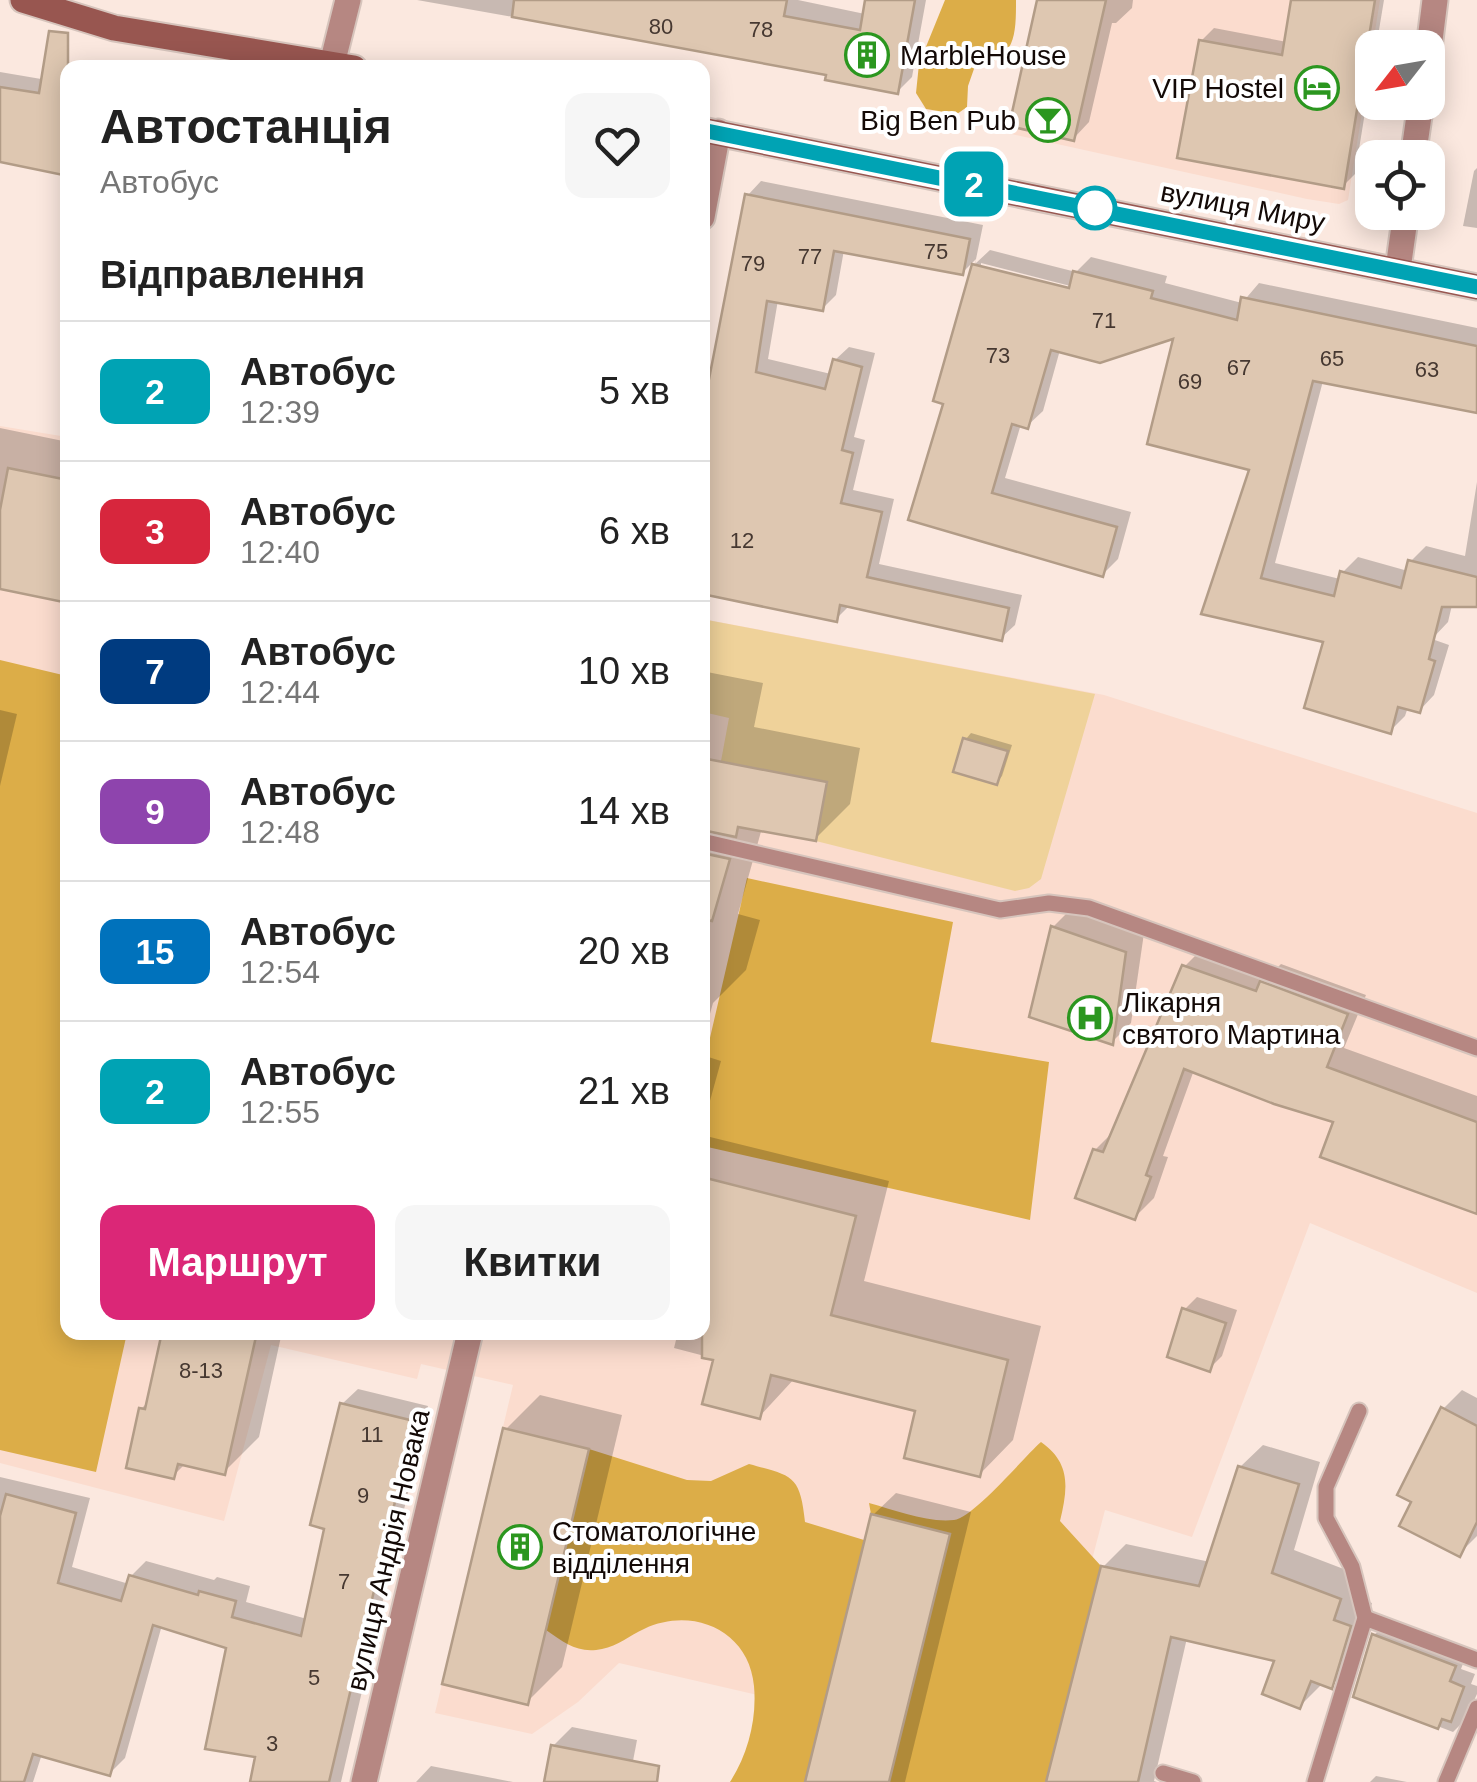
<!DOCTYPE html>
<html lang="uk">
<meta charset="utf-8">
<style>
:root{--surface:#fff;--page:#f6f6f6;--text:#222;--muted:#767676;--line:#e0e0e0;--accent:#db2777}
body{margin:0;font-family:Arial,sans-serif;background:var(--page);color:var(--text);height:100vh;display:flex;flex-direction:column;font-size:38px;white-space:nowrap}
*{box-sizing:border-box;margin:0}
p{font-size:32px;color:var(--muted)}
.icon{flex:none;width:55px;height:55px;fill:none;stroke:currentColor;stroke-width:2;stroke-linecap:round;stroke-linejoin:round}
.map{position:relative;flex:1;overflow:hidden}
.panel{position:absolute;left:60px;top:60px;width:650px;height:1280px;display:flex;flex-direction:column;background:var(--surface);border-radius:20px;box-shadow:0 5px 25px #0003}
.panel>*{flex:none}
.badge{padding:0 20px;border-radius:15px;font-size:35px;line-height:65px}
.needle{width:65px;rotate:239deg}
.buttons{position:absolute;left:1355px;top:30px;display:grid;gap:20px}
.buttons a{display:grid;place-items:center;width:90px;height:90px;border-radius:20px;background:var(--surface);box-shadow:0 5px 25px #0003;font-size:50px}
.map>.badge{position:absolute;translate:-50% -50%;box-shadow:0 0 0 5px #fff}
h2{padding:0 40px;font-size:38px;line-height:90px}
.round{display:grid;place-items:center;flex:none;width:105px;height:105px;border-radius:20px;background:var(--page)}
.summary{display:flex;align-items:center;justify-content:space-between;height:170px;padding:0 40px}
h1{font-size:48px;font-weight:600;line-height:75px}
.action{display:flex;gap:20px;margin-top:auto;padding:20px 40px}
.action a{flex:1;height:115px;border-radius:20px;background:var(--accent);color:#fff;font-size:40px;font-weight:600;line-height:115px;text-align:center}
.action a+a{background:var(--page);color:var(--text)}
ul{padding:0;list-style:none}
li{display:flex;align-items:center;gap:30px;height:140px;padding:0 40px;border-top:2px solid var(--line)}
li div{flex:1}
li b{display:block;font-size:38px}
li em{font-style:normal}
li .badge{min-width:110px;font-weight:700;text-align:center}
.map>svg:first-child{display:block}
</style>
<div class="map">
<svg width="1477" height="1782" viewBox="0 0 1477 1782">
<rect width="100%" height="100%" fill="#fbe8df"/>
<g fill="#fbdcce">
<path d="M1037 0H1380L1348 200 1339 204 1307 199 1007 133Z"/>
<path d="M0 426 67 437 68 1332H702L703 619 1104 695 1477 813V1293L1310 1223 1192 1537 1105 1510 1034 1782 779 1700 619 1663 578 1702 532 1734 435 1713 513 1385 421 1364 417 1379 271 1345 224 1521 0 1463Z"/>
</g>
<path fill="#efd29a" d="M702 619 1095 694 1041 879 1029 888 1015 891 816 841 827 782 721 761 729 718 703 712Z"/>
<g fill="#dcad48">
<path d="M945 0H1016C1016 35 1016 60 975 66L968 86 967 107 957 114 926 109 916 93 919 64Z"/>
<path d="M0 660 67 676 68 1332 127 1333 96 1472 0 1450Z"/>
<path d="M747 878 953 922 931 1042 1049 1062 1030 1220 703 1146V1068Z"/>
<path d="M1041 1442C1071 1463 1068 1488 1060 1521L1101 1566 1046 1782H730C748 1754 757 1719 754 1686 749 1630 692 1606 644 1629 630 1635 618 1646 602 1649 578 1654 565 1643 546 1630L589 1449 687 1480 711 1481 749 1464C792 1476 800 1474 805 1522L864 1540 871 1514 869 1503C895 1510 927 1523 954 1520 973 1518 1023 1458 1041 1442Z"/>
</g>
<g fill="#0003" fill-rule="evenodd">
<path d="M417 0H798L865 14 868 0H926L912 77 897 92 829 73Z"/>
<path d="M1040 0H1133L1132 8 1116 23H1112L1089 122 1074 138Z"/>
<path d="M1294 0H1384L1376 48H1372V69L1355 174 1343 186 1201 41 1214 28 1287 42Z"/>
<path d="M0 72 53 81 0 160Z"/>
<path d="M1477 168V228L1463 226 1474 171Z"/>
<path d="M761 181 983 225 975 264 990 250 1076 272 1091 257 1167 276 1165 283 1242 303 1259 283 1477 328V410L1323 381 1275 563 1340 579 1342 573 1358 557 1408 571 1410 562 1426 546 1465 556 1477 482V605H1452L1448 622 1432 639 1449 645 1434 695 1419 711 1408 707 1405 716 1390 731 1326 641 1204 612 1253 468 1176 335 1060 350 1043 411 1027 426 1021 424 1005 478 1131 512 1118 559 1103 574 912 519 946 402 936 399 976 259 962 273 844 250 836 295 822 309 778 300 768 359 831 374 835 360 849 347 875 353 854 437 865 440 853 490 894 499 879 564 1022 595 1015 625 1001 638 850 605 836 619 702 592 748 195ZM981 263 1082 289 1080 294 981 269Z"/>
<path d="M0 428 68 442V597L0 586Z"/>
<path d="M707 672 763 683 754 727 860 748 850 804 815 839 762 828 738 914 760 920 746 970 713 1003 702 1042V677Z"/>
<path d="M0 710 17 714 0 786Z"/>
<path d="M971 733 1012 745 1002 776 997 782 966 739Z"/>
<path d="M1072 908 1144 933 1131 1023 1112 1042 1053 927Z"/>
<path d="M1204 947 1273 972 1281 964 1366 995 1344 1048 1477 1096V1212L1336 1121 1194 1070 1163 1156 1168 1157 1154 1198 1135 1217 1095 1150 1114 1131 1185 966Z"/>
<path d="M702 1055 721 1061 708 1108 702 1114Z"/>
<path d="M702 1135 889 1181 864 1281 1041 1326 1013 1440 979 1475 918 1409 795 1378 760 1416 716 1359 674 1348 678 1332H702Z"/>
<path d="M1197 1297 1237 1310 1222 1356 1209 1369 1184 1310Z"/>
<path d="M165 1332H282L259 1437 224 1472 186 1463 173 1476 141 1409 149 1401Z"/>
<path d="M358 1389 428 1406 341 1782H252L258 1755 228 1646 162 1625 125 1758 109 1774 42 1754 33 1782H0V1477L90 1498 72 1567 129 1584 131 1576 146 1561 214 1580 217 1577 250 1586 246 1602 307 1619 327 1527 342 1404Z"/>
<path d="M1462 1390 1477 1398V1536L1459 1554 1414 1501 1443 1409Z"/>
<path d="M540 1395 622 1415 562 1667 527 1702 505 1430Z"/>
<path d="M1263 1445 1320 1462 1294 1550 1362 1576 1355 1597 1372 1603 1354 1663 1331 1686 1323 1683 1300 1706 1277 1659 1187 1638 1154 1781 1157 1782H1049L1103 1567 1126 1544 1210 1562 1240 1467Z"/>
<path d="M896 1493 971 1512 905 1782H807L873 1515Z"/>
<path d="M1387 1623 1467 1653 1461 1669 1475 1674 1471 1684 1477 1686V1694L1465 1720 1453 1732 1356 1695 1374 1635Z"/>
<path d="M572 1727 637 1740 629 1782H547L553 1746Z"/>
<path d="M431 1766 513 1782H416Z"/>
<path d="M1376 1776 1407 1782H1370Z"/>
</g>
<g fill="#dec7b1" stroke="#b29c87" stroke-width="2.5">
<path d="M514 0H787L784 16 860 30 865 0H915L898 94 825 80 826 75 512 17Z"/>
<path d="M1037 0H1106L1074 141 1009 126Z"/>
<path d="M1291 0H1375L1344 189 1177 158 1199 40 1282 55Z"/>
<path d="M49 31 68 33V176L0 162V87L39 93Z"/>
<path d="M745 194 970 239 963 275 834 251 823 311 767 301 756 372 825 389 833 359 862 367 842 450 853 453 841 503 882 512 867 577 1009 608 1002 641 840 605 837 622 702 594V415Z"/>
<path d="M972 264 1069 288 1073 271 1153 291 1151 298 1237 320 1241 297 1477 346V413L1313 381 1261 578 1334 596 1340 571 1401 588 1408 560 1477 577V607H1442L1429 659 1435 661 1420 713 1398 707 1391 734 1304 708 1323 642 1201 614 1249 470 1147 444 1173 339 1100 363 1051 350 1028 429 1012 424 992 493 1117 527 1103 577 908 520 943 404 933 401Z"/>
<path d="M8 468 68 480V603L0 589V510Z"/>
<path d="M963 738 1008 751 997 785 953 772Z"/>
<path d="M702 758 827 782 816 841 738 827 736 837 702 830Z"/>
<path d="M702 853 730 859 712 921 702 919Z"/>
<path d="M1051 926 1126 952 1113 1045 1029 1017Z"/>
<path d="M1182 965 1256 991 1260 981 1348 1014 1327 1067 1477 1122V1214L1320 1157 1333 1122 1274 1104 1184 1069 1146 1175 1151 1177 1135 1220 1075 1198 1093 1149 1103 1152Z"/>
<path d="M702 1177 856 1216 831 1315 1008 1360 980 1477 904 1458 915 1411 771 1375 760 1419 702 1404 713 1360 702 1358Z"/>
<path d="M1182 1308 1226 1323 1210 1372 1167 1357Z"/>
<path d="M162 1332H257L225 1475 178 1464 174 1479 126 1468 139 1408 145 1409Z"/>
<path d="M340 1403 414 1421 329 1782H250L255 1757 205 1749 226 1648 153 1625 110 1776 33 1754 24 1782H0V1516L6 1494 76 1513 58 1583 121 1601 129 1575 198 1595 199 1591 236 1601 232 1617 301 1636 324 1529 310 1525Z"/>
<path d="M1441 1407 1477 1426V1522L1460 1557 1399 1526 1411 1502 1397 1495Z"/>
<path d="M503 1428 589 1449 528 1705 442 1684Z"/>
<path d="M1238 1466 1299 1484 1272 1573 1341 1599 1334 1620 1351 1626 1332 1689 1311 1681 1300 1709 1262 1694 1274 1661 1171 1637 1138 1782H1046L1101 1566 1199 1586Z"/>
<path d="M871 1514 950 1534 889 1782H805Z"/>
<path d="M1372 1634 1456 1666 1450 1681 1464 1687 1451 1722 1442 1719 1438 1729 1353 1697Z"/>
<path d="M551 1745 659 1766 657 1782H544Z"/>
</g>
<g fill="none" stroke-linecap="round" stroke-linejoin="round">
<g stroke="#d6c4bc" stroke-width="19">
<g id="service">
<path d="M702 841 1000 910 1049 903 1089 908 1477 1048"/>
<path d="M1365 1618 1477 1660"/>
<path d="M1163 1773 1193 1782"/>
<path d="M1315 1782 1365 1618 1352 1567 1326 1518V1487L1359 1411"/>
<path d="M1446 1782 1477 1708"/>
</g>
</g>
<g stroke="#d6c4bc" stroke-width="29">
<g id="minor">
<path d="M1428 56 1435 0"/>
<path d="M332 64 348 0"/>
<path d="M1413 158 1421 102"/>
<path d="M702 217 718 132"/>
<path d="M1398 269 1406 212"/>
<path d="M364 1782 470 1332"/>
</g>
</g>
<g stroke="#d6c4bc" stroke-width="29">
<g id="secondary">
<path d="M23 0 114 28 354 68"/>
<path d="M702 130 1477 287"/>
</g>
</g>
<use href="#service" stroke="#b68782" stroke-width="15"/>
<use href="#minor" stroke="#b68782" stroke-width="25"/>
<use href="#secondary" stroke="#985650" stroke-width="25"/>
</g>
<g fill="none" stroke-linecap="round" stroke-linejoin="round">
<g stroke="#fff" stroke-width="22">
<path id="line" d="M702 130 1477 287"/>
</g>
<use href="#line" stroke="#00a3b4" stroke-width="15"/>
</g>
<defs>
<g id="building-ring" transform="scale(2.25)"><circle r="9.5" fill="#fff" stroke="#2b961f" stroke-width="1.5"/><path d="M-4-6H4V6H1V3H-1V6H-4ZM-2.5-4.3h1.7v1.8h-1.7ZM.8-4.3h1.7v1.8H.8ZM-2.5-1h1.7V.8h-1.7ZM.8-1h1.7V.8H.8Z" fill="#2b961f"/></g>
<g id="hotel-ring" transform="scale(2.25)"><circle r="9.5" fill="#fff" stroke="#2b961f" stroke-width="1.5"/><path d="M-6-4.5h1.5V1H6V5H4.5V3h-9V5H-6ZM-4 0a1.8 1.8 0 1 1 3.6 0ZM.5 0V-2.5h3Q6-2.5 6 0Z" fill="#2b961f"/></g>
<g id="bar-ring" transform="scale(2.25)"><circle r="9.5" fill="#fff" stroke="#2b961f" stroke-width="1.5"/><path d="M-6-5H6L.8 .8V4.5H3.5V6h-7V4.5H-.8V.8Z" fill="#2b961f"/></g>
<g id="hospital-ring" transform="scale(2.25)"><circle r="9.5" fill="#fff" stroke="#2b961f" stroke-width="1.5"/><path d="M-5-5h3v3.5h4V-5h3V5h-3V1.5h-4V5h-3Z" fill="#2b961f"/></g>
</defs>
<g fill-rule="evenodd">
<use href="#building-ring" x="867" y="55"/>
<use href="#hotel-ring" x="1317" y="88"/>
<use href="#bar-ring" x="1048" y="120"/>
<use href="#hospital-ring" x="1090" y="1018"/>
<use href="#building-ring" x="520" y="1547"/>
</g>
<circle fill="#fff" stroke="#00a3b4" stroke-width="5" cx="1095" cy="208" r="20"/>
<g text-anchor="middle" dominant-baseline="central" stroke-width="8" stroke-linejoin="round" paint-order="stroke">
<g font-size="22" fill="#463831">
<text x="661" y="26">80</text>
<text x="761" y="29">78</text>
<text x="936" y="251">75</text>
<text x="810" y="256">77</text>
<text x="753" y="263">79</text>
<text x="1104" y="320">71</text>
<text x="998" y="355">73</text>
<text x="1332" y="358">65</text>
<text x="1239" y="367">67</text>
<text x="1427" y="369">63</text>
<text x="1190" y="381">69</text>
<text x="742" y="540">12</text>
<text x="201" y="1370">8-13</text>
<text x="372" y="1434">11</text>
<text x="363" y="1495">9</text>
<text x="344" y="1581">7</text>
<text x="314" y="1677">5</text>
<text x="272" y="1743">3</text>
</g>
<g font-size="28" fill="#130906" stroke="#fff" text-anchor="start">
<text x="900" y="55">MarbleHouse</text>
<text x="1284" y="88" text-anchor="end">VIP Hostel</text>
<text x="1016" y="120" text-anchor="end">Big Ben Pub</text>
<text x="1122" y="1002">Лікарня<tspan x="1122" dy="32">святого Мартина</tspan></text>
<text x="552" y="1531">Стоматологічне<tspan x="552" dy="32">відділення</tspan></text>
</g>
<g font-size="28" fill="#130906" stroke="#fff">
<text transform="translate(1243 207) rotate(11)">вулиця Миру</text>
<text transform="translate(388 1550) rotate(-77)">вулиця Андрія Новака</text>
</g>
</g>
</svg>
<div class="buttons">
<a><svg class="needle" viewBox="-14 -14 28 28"><path d="M0-13l5 13h-10z" fill="#e53935"/><path d="M0 13l5-13h-10z" fill="#767676"/></svg></a>
<a><svg class="icon" aria-label="locate" viewBox="0 0 24 24"><circle cx="12" cy="12" r="6"/><path d="M12 2v4M12 18v4M2 12h4M18 12h4"/></svg></a>
</div>
<b class="badge" style="left:974px;top:184px;background:#00a3b4;color:#fff">2</b>
<section class="panel">
<div class="summary"><div><h1>Автостанція</h1><p>Автобус</p></div><a class="round"><svg class="icon" aria-label="heart" viewBox="0 0 24 24"><path d="M12 20l-8-8c-3-5 5-10 8-4 3-6 11-1 8 4z"/></svg></a></div>
<h2>Відправлення</h2>
<ul>
<li><span class="badge" style="background:#00a3b4;color:#fff">2</span><div><b>Автобус</b><p>12:39</p></div><em>5 хв</em></li>
<li><span class="badge" style="background:#d7263d;color:#fff">3</span><div><b>Автобус</b><p>12:40</p></div><em>6 хв</em></li>
<li><span class="badge" style="background:#003b80;color:#fff">7</span><div><b>Автобус</b><p>12:44</p></div><em>10 хв</em></li>
<li><span class="badge" style="background:#8e44ad;color:#fff">9</span><div><b>Автобус</b><p>12:48</p></div><em>14 хв</em></li>
<li><span class="badge" style="background:#0072bc;color:#fff">15</span><div><b>Автобус</b><p>12:54</p></div><em>20 хв</em></li>
<li><span class="badge" style="background:#00a3b4;color:#fff">2</span><div><b>Автобус</b><p>12:55</p></div><em>21 хв</em></li>
</ul>
<div class="action"><a>Маршрут</a><a>Квитки</a></div>
</section>
</div>
